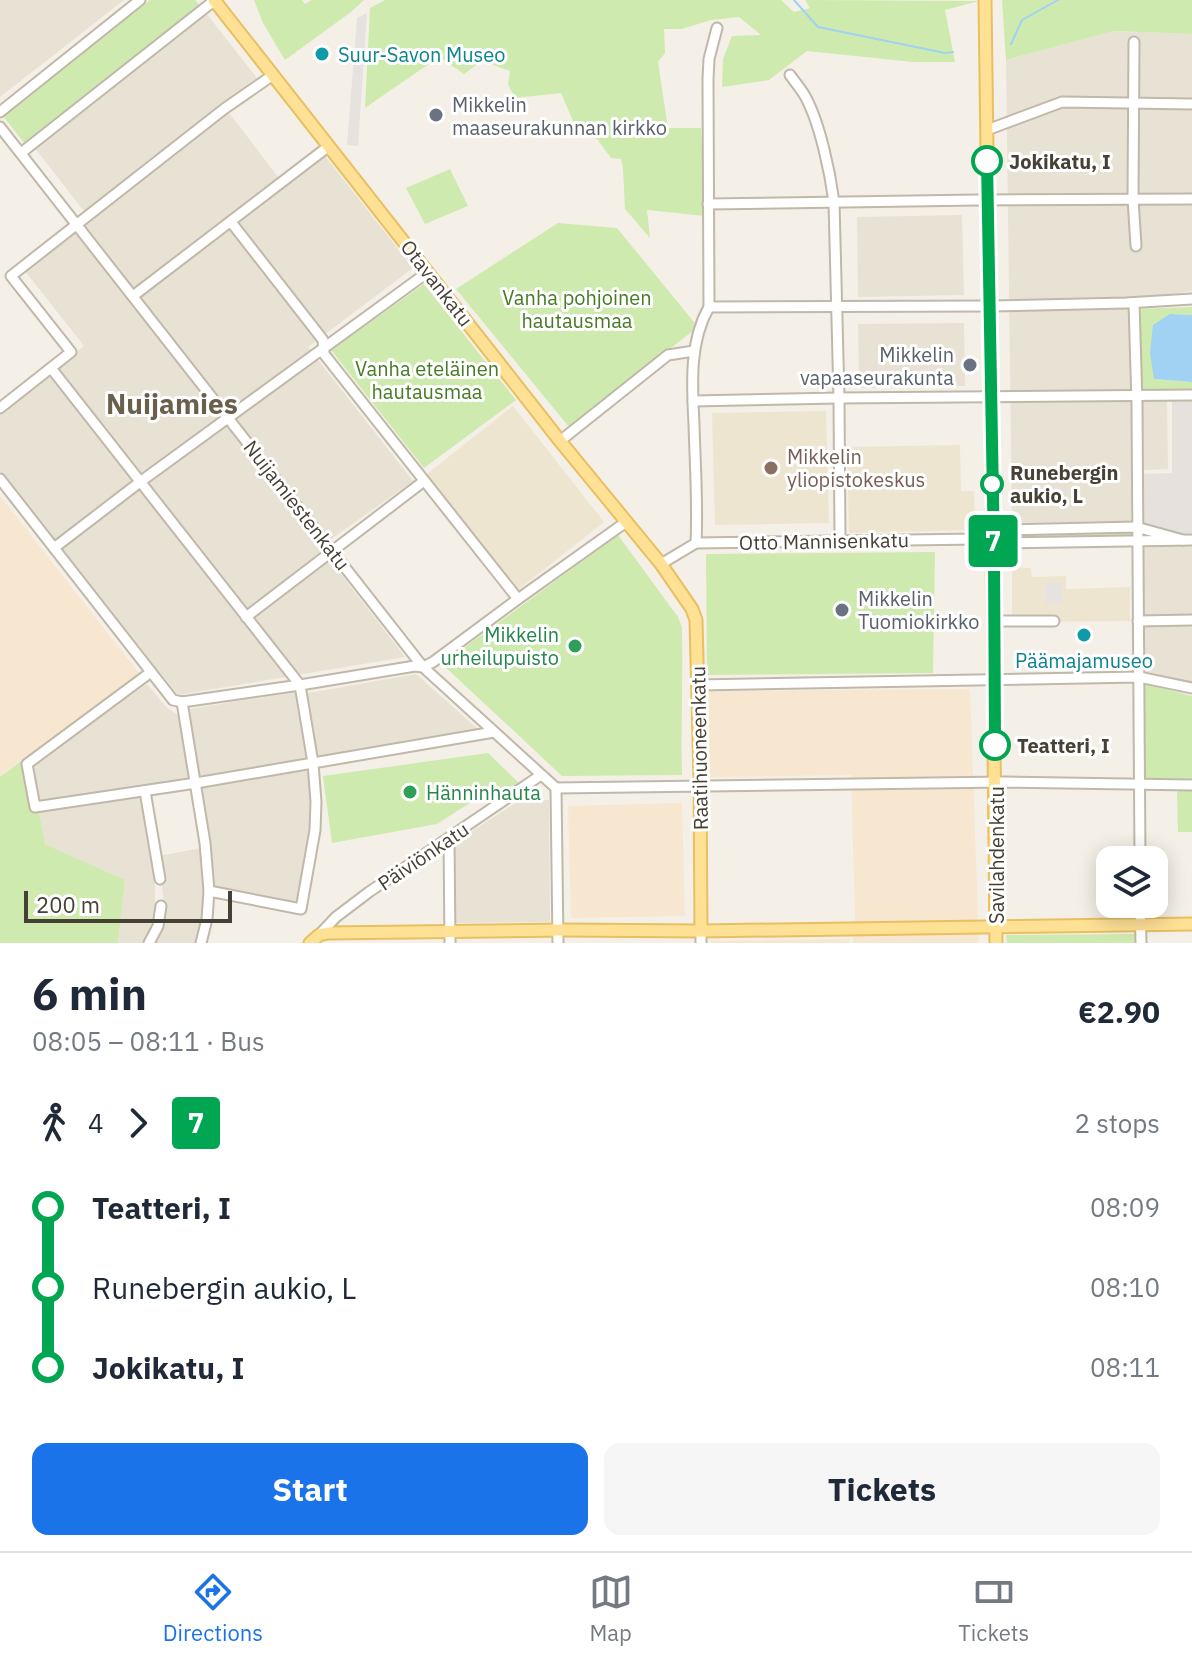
<!DOCTYPE html>
<meta charset="utf-8">
<style>
:root{--surface:#fff;--page:#f6f6f7;--text:#1f2937;--muted:#747a83;--line:#e0e1e3;--accent:#1a73e8}
body{margin:0;font-family:"IBM Plex Sans",sans-serif;background:var(--page);color:var(--text);height:100vh;display:flex;flex-direction:column;font-size:30px;white-space:nowrap}
*{box-sizing:border-box;margin:0}
p{font-size:26px;color:var(--muted)}
.icon{flex:none;width:44px;height:44px;fill:none;stroke:currentColor;stroke-width:2;stroke-linecap:round;stroke-linejoin:round}
.map{position:relative;height:943px;overflow:hidden}
.details{display:flex;flex-direction:column;background:var(--surface);flex:1}
.details>*{flex:none}
.badge{padding:0 16px;border-radius:6px;font-size:28px;line-height:52px}
.fabs{position:absolute;left:1096px;top:846px;display:grid;gap:16px}
.fabs a{display:grid;place-items:center;width:72px;height:72px;border-radius:16px;background:var(--surface);box-shadow:0 4px 20px #0003;font-size:40px}
.scale{position:absolute;left:24px;bottom:20px;width:208px;box-sizing:border-box;padding-left:8px;border:4px solid #474035;border-top:0;font-size:22px;line-height:28px;white-space:nowrap;color:#474035;-webkit-text-stroke:6px #fff;paint-order:stroke}
.map>.badge{position:absolute;translate:-50% -50%;box-shadow:0 0 0 4px #fff}
.legs{display:flex;align-items:center;gap:12px;height:88px;padding:0 32px;font-size:26px}
.legs p{margin-inline-start:auto}
.head{display:flex;align-items:center;justify-content:space-between;height:136px;padding:0 32px}
h1{font-size:44px;font-weight:700;line-height:60px}
.primary-button{display:flex;gap:16px;margin-top:auto;padding:16px 32px}
.primary-button a{flex:1;height:92px;border-radius:16px;background:var(--accent);color:#fff;font-size:32px;font-weight:700;line-height:92px;text-align:center}
.primary-button a+a{background:var(--page);color:var(--text)}
ul{padding:0 32px;list-style:none}
li{display:flex;align-items:center;gap:28px;height:80px;font-size:30px}
li i{display:grid;place-items:center;width:12px;height:100%;margin:0 10px;background:currentColor}
li i::after{content:'';width:20px;height:20px;margin:-10px;border:6px solid;border-radius:50%;background:var(--surface)}
li p{margin-inline-start:auto}
li:first-child i{background:linear-gradient(#0000 50%,currentColor 0)}
li:last-child i{background:linear-gradient(currentColor 50%,#0000 0)}
.menu{display:flex;justify-content:space-around;align-items:center;height:112px;border-top:2px solid var(--line);background:var(--surface);font-size:22px;color:var(--muted)}
.menu a{display:grid;justify-items:center;gap:4px}
.menu .selected{color:var(--accent)}
.map>svg:first-child{display:block}
</style>
<div class="map">
<svg width="1192" height="943" viewBox="0 0 1192 943">
<rect width="100%" height="100%" fill="#f4f0e7"/>
<g fill="#e8e2d5">
<path d="M0 0H124L0 97Z"/>
<path d="M206 13 257 78 223 105 285 186 325 156 413 268 308 347 413 481 320 547 405 657 178 695 0 471V413L84 346 25 271 90 219 34 147Z"/>
<path d="M1114 31 1192 34V291L1129 300 1130 397H1167L1168 469 1131 471V521L1012 523 1006 60Z"/>
<path d="M962 215 964 295 858 297 857 217Z"/>
<path d="M964 323 965 386 859 388 858 324Z"/>
<path d="M1192 545V683L1144 675 1143 546Z"/>
<path d="M416 674 480 731 318 756 308 693Z"/>
<path d="M147 684 166 707 179 716 191 779 38 804 32 765Z"/>
<path d="M296 692 307 760 199 778 189 709Z"/>
<path d="M308 769 311 803V829L296 903 214 886 201 786Z"/>
<path d="M141 795 155 880V923L147 943H118L125 880 45 844 39 812Z"/>
<path d="M520 800H549L550 922 456 923 455 842Z"/>
<path d="M201 848 205 892 198 943H152L164 907 159 856Z"/>
</g>
<g fill="#f7e7d1">
<path d="M0 496 139 673 0 777Z"/>
<path d="M970 689 979 943H853L855 916 851 775 710 777 708 691Z"/>
<path d="M682 803 685 916 571 918 568 806Z"/>
<path d="M849 939V943H711V941Z"/>
</g>
<path fill="#e6e1dc" d="M1172 396H1192V536H1184L1141 525 1140 474 1172 473Z"/>
<g fill="#eee5d0">
<path d="M513 406 604 522 518 590 427 474Z"/>
<path d="M826 411 829 523 715 525 712 413Z"/>
<path d="M960 445 961 491H974L975 530 849 533 847 447Z"/>
<path d="M1012 567 1031 568 1032 577 1066 576V589L1130 587V621L1012 622Z"/>
</g>
<g fill="#cfeaae">
<path d="M150 0H195L201 7 25 144 3 116Z"/>
<path d="M254 0H302L305 4 312 0H364L351 12 285 60 263 23Z"/>
<path d="M385 0H781L794 12 810 8 805 0 979 1 945 10 955 62H913L807 51 769 80 722 87 723 59 732 36 761 35 739 17 711 20 682 29H664L665 53 658 62 668 128H701L705 216 647 210 650 238 625 209 623 169 621 159 611 158 597 139 579 135 561 93 515 98 508 84 510 71 482 61 464 74 439 57 365 108 370 8Z"/>
<path d="M1002 0H1192V34L1114 31 1006 60Z"/>
<path d="M450 169 468 206 425 224 406 188Z"/>
<path d="M558 223 617 228 698 327 569 427 456 289Z"/>
<path d="M424 284 516 400 424 468 331 350Z"/>
<path d="M1192 307V315L1170 314 1154 379 1192 382V389H1140L1138 309Z"/>
<path d="M1136 529V539L1007 541 1006 531Z"/>
<path d="M618 535 678 617 682 627C683 677 681 726 682 775L562 776 442 664Z"/>
<path d="M935 552 933 673 707 675 706 554Z"/>
<path d="M1143 683 1192 696V779L1144 778Z"/>
<path d="M488 753 519 783 473 801 437 824 332 843 323 776Z"/>
<path d="M23 760 31 812H39L45 844 125 880 118 943H0V777Z"/>
<path d="M1192 780V832H1178L1177 792Z"/>
<path d="M1138 934V943H1007L1006 935Z"/>
</g>
<g fill="#e5e2df">
<path d="M367 13 358 146 347 145 357 18Z"/>
<rect x="1045" y="583" width="17" height="20"/>
</g>
<path fill="#a1d1f3" d="M1170 314 1192 315V382L1154 379 1150 353 1153 325Z"/>
<g fill="none" stroke-linecap="round" stroke-linejoin="round">
<g stroke="#a1d1f3" stroke-width="2">
<path d="M794 0 818 27 945 53 953 52"/>
<path d="M1011 44 1022 20 1058 0"/>
</g>
<g stroke="#c0b8a9" stroke-width="13">
<g id="minor">
<path d="M1134 42 1133 199 1136 246"/>
<path d="M790 75C795 82 801 89 805 96 820 123 830 172 834 202L839 398 840 540"/>
<path d="M0 112 140 0"/>
<path d="M0 127 423 667 556 788"/>
<path d="M987 130 1062 102 1192 104"/>
<path d="M21 153 215 0"/>
<path d="M708 204 978 200 1192 199"/>
<path d="M231 222 323 340 324 354 518 599"/>
<path d="M133 296 329 146"/>
<path d="M1134 303 1137 404 1140 860"/>
<path d="M709 307 990 306 1126 303 1192 299"/>
<path d="M51 368 300 685 313 763 316 802 315 830 301 909 209 891"/>
<path d="M693 401 839 398 1192 395"/>
<path d="M0 408 71 352 11 276 224 109 273 75"/>
<path d="M560 441 668 355 694 351"/>
<path d="M0 479 173 700 182 702"/>
<path d="M993 537 1004 543 1192 540"/>
<path d="M696 543C698 503 695 463 694 424 692 385 689 342 709 307L708 79 709 59 717 28"/>
<path d="M54 548 140 482 428 272"/>
<path d="M661 564 696 543 978 539 993 537 1004 530 1136 527 1183 540"/>
<path d="M246 617 424 481"/>
<path d="M993 621H1054"/>
<path d="M1138 621 1192 620"/>
<path d="M151 672 27 764 35 807 196 783 494 732"/>
<path d="M698 685 1139 677 1192 688"/>
<path d="M182 702 300 685 415 666 423 667 433 662 518 599 626 522"/>
<path d="M182 702 205 843 209 891 207 919 201 943"/>
<path d="M556 788 1005 782 1192 785"/>
<path d="M556 788 558 943"/>
<path d="M145 791 160 879"/>
<path d="M449 839 450 943"/>
<path d="M1140 904 1141 943"/>
<path d="M319 935 336 917 369 892 541 775"/>
<path d="M149 943 158 926 161 906"/>
<path d="M701 943V931"/>
</g>
</g>
<g stroke="#e8bf61" stroke-width="15">
<g id="major">
<path d="M214 0 560 441 661 564 692 609 696 620 700 779 701 931"/>
<path d="M985 0C990 314 993 629 996 943"/>
<path d="M310 943 319 935 328 933 564 930 701 931 1192 924"/>
</g>
</g>
<use href="#minor" stroke="#fff" stroke-width="9"/>
<use href="#major" stroke="#ffe195" stroke-width="11"/>
</g>
<g fill="none" stroke-linecap="round" stroke-linejoin="round">
<g stroke="#fff" stroke-width="18">
<path id="line-1" d="M987 161 994 553 995 745"/>
</g>
<use href="#line-1" stroke="#00a651" stroke-width="12"/>
</g>
<g fill="#0f9aa8" stroke="#fff" stroke-width="3">
<circle cx="322" cy="54" r="8"/>
<circle cx="1084" cy="635" r="8"/>
</g>
<g fill="#6b7280" stroke="#fff" stroke-width="3">
<circle cx="436" cy="115" r="8"/>
<circle cx="970" cy="365" r="8"/>
<circle cx="842" cy="610" r="8"/>
</g>
<g fill="#fff" stroke="#00a651" stroke-width="4">
<circle cx="987" cy="161" r="14"/>
<circle cx="992" cy="484" r="10"/>
<circle cx="995" cy="745" r="14"/>
</g>
<circle fill="#8d6e63" stroke="#fff" stroke-width="3" cx="771" cy="468" r="8"/>
<g fill="#2e9e5b" stroke="#fff" stroke-width="3">
<circle cx="575" cy="646" r="8"/>
<circle cx="410" cy="792" r="8"/>
</g>
<g text-anchor="middle" dominant-baseline="central" stroke-width="6" stroke-linejoin="round" paint-order="stroke">
<g font-size="20" fill="#0d838f" stroke="#fff" text-anchor="start">
<text x="338" y="54">Suur-Savon Museo</text>
<text x="1084" y="660" text-anchor="middle">Päämajamuseo</text>
</g>
<g font-size="20" fill="#5b616d" stroke="#fff" text-anchor="start">
<text x="452" y="104">Mikkelin<tspan x="452" dy="23">maaseurakunnan kirkko</tspan></text>
<text x="954" y="354" text-anchor="end">Mikkelin<tspan x="954" dy="23">vapaaseurakunta</tspan></text>
<text x="858" y="598">Mikkelin<tspan x="858" dy="23">Tuomiokirkko</tspan></text>
</g>
<g font-size="20" font-weight="bold" fill="#474035" stroke="#fff" text-anchor="start">
<text x="1009" y="161">Jokikatu, I</text>
<text x="1010" y="472">Runebergin<tspan x="1010" dy="23">aukio, L</tspan></text>
<text x="1017" y="745">Teatteri, I</text>
</g>
<g font-size="20" fill="#474035" stroke="#fff">
<text transform="translate(437 283) rotate(52)">Otavankatu</text>
<text transform="translate(297 505) rotate(52)">Nuijamiestenkatu</text>
<text transform="translate(824 541) rotate(-1)">Otto Mannisenkatu</text>
<text transform="translate(699 748) rotate(-91)">Raatihuoneenkatu</text>
<text transform="translate(996 855) rotate(-90)">Savilahdenkatu</text>
<text transform="translate(423 856) rotate(-34)">Päiviönkatu</text>
</g>
<g font-size="20" fill="#477b26" stroke="#fff">
<text x="577" y="297">Vanha pohjoinen<tspan x="577" dy="23">hautausmaa</tspan></text>
<text x="427" y="368">Vanha eteläinen<tspan x="427" dy="23">hautausmaa</tspan></text>
</g>
<g font-size="20" fill="#785e54" stroke="#fff" text-anchor="start">
<text x="787" y="456">Mikkelin<tspan x="787" dy="23">yliopistokeskus</tspan></text>
</g>
<g font-size="20" fill="#27864d" stroke="#fff" text-anchor="end">
<text x="559" y="634">Mikkelin<tspan x="559" dy="23">urheilupuisto</tspan></text>
<text x="426" y="792" text-anchor="start">Hänninhauta</text>
</g>
<g font-size="28" font-weight="bold" fill="#6a5e4c" stroke="#fff">
<text x="172" y="403">Nuijamies</text>
</g>
</g>
</svg>
<div class="fabs">
<a><svg class="icon" aria-label="layers" viewBox="0 0 24 24"><path d="M12 4l9 5-9 5-9-5zM3 14l9 5 9-5"/></svg></a>
</div>
<div class="scale">200 m</div>
<b class="badge" style="left:993px;top:541px;background:#00a651;color:#fff">7</b>
</div>
<section class="details">
<div class="head"><div><h1>6 min</h1><p>08:05 – 08:11 · Bus</p></div><b>€2.90</b></div>
<div class="legs"><svg class="icon" aria-label="walk" viewBox="0 0 24 24"><circle cx="13" cy="4" r="2"/><path d="M13 8l-2 6 4 7M11 14l-3 7M7 12l3-4h3l4 4"/></svg>4<svg class="icon" aria-label="forward" viewBox="0 0 24 24"><path d="M9 5l7 7-7 7"/></svg><b class="badge" style="background:#00a651;color:#fff">7</b><p>2 stops</p></div>
<ul>
<li><i style="color:#00a651"></i><b>Teatteri, I</b><p>08:09</p></li>
<li><i style="color:#00a651"></i><span>Runebergin aukio, L</span><p>08:10</p></li>
<li><i style="color:#00a651"></i><b>Jokikatu, I</b><p>08:11</p></li>
</ul>
<div class="primary-button"><a>Start</a><a>Tickets</a></div>
</section>
<nav class="menu">
<a class="selected"><svg class="icon" aria-label="directions" viewBox="0 0 24 24"><path d="M12 3l9 9-9 9-9-9zM9 14v-3h6M13 9l2 2-2 2"/></svg>Directions</a>
<a><svg class="icon" aria-label="map" viewBox="0 0 24 24"><path d="M3 6l6-2 6 2 6-2v14l-6 2-6-2-6 2zM9 4v14M15 6v14"/></svg>Map</a>
<a><svg class="icon" aria-label="tickets" viewBox="0 0 24 24"><path d="M3 7h18v10H3zM15 7v10"/></svg>Tickets</a>
</nav>
